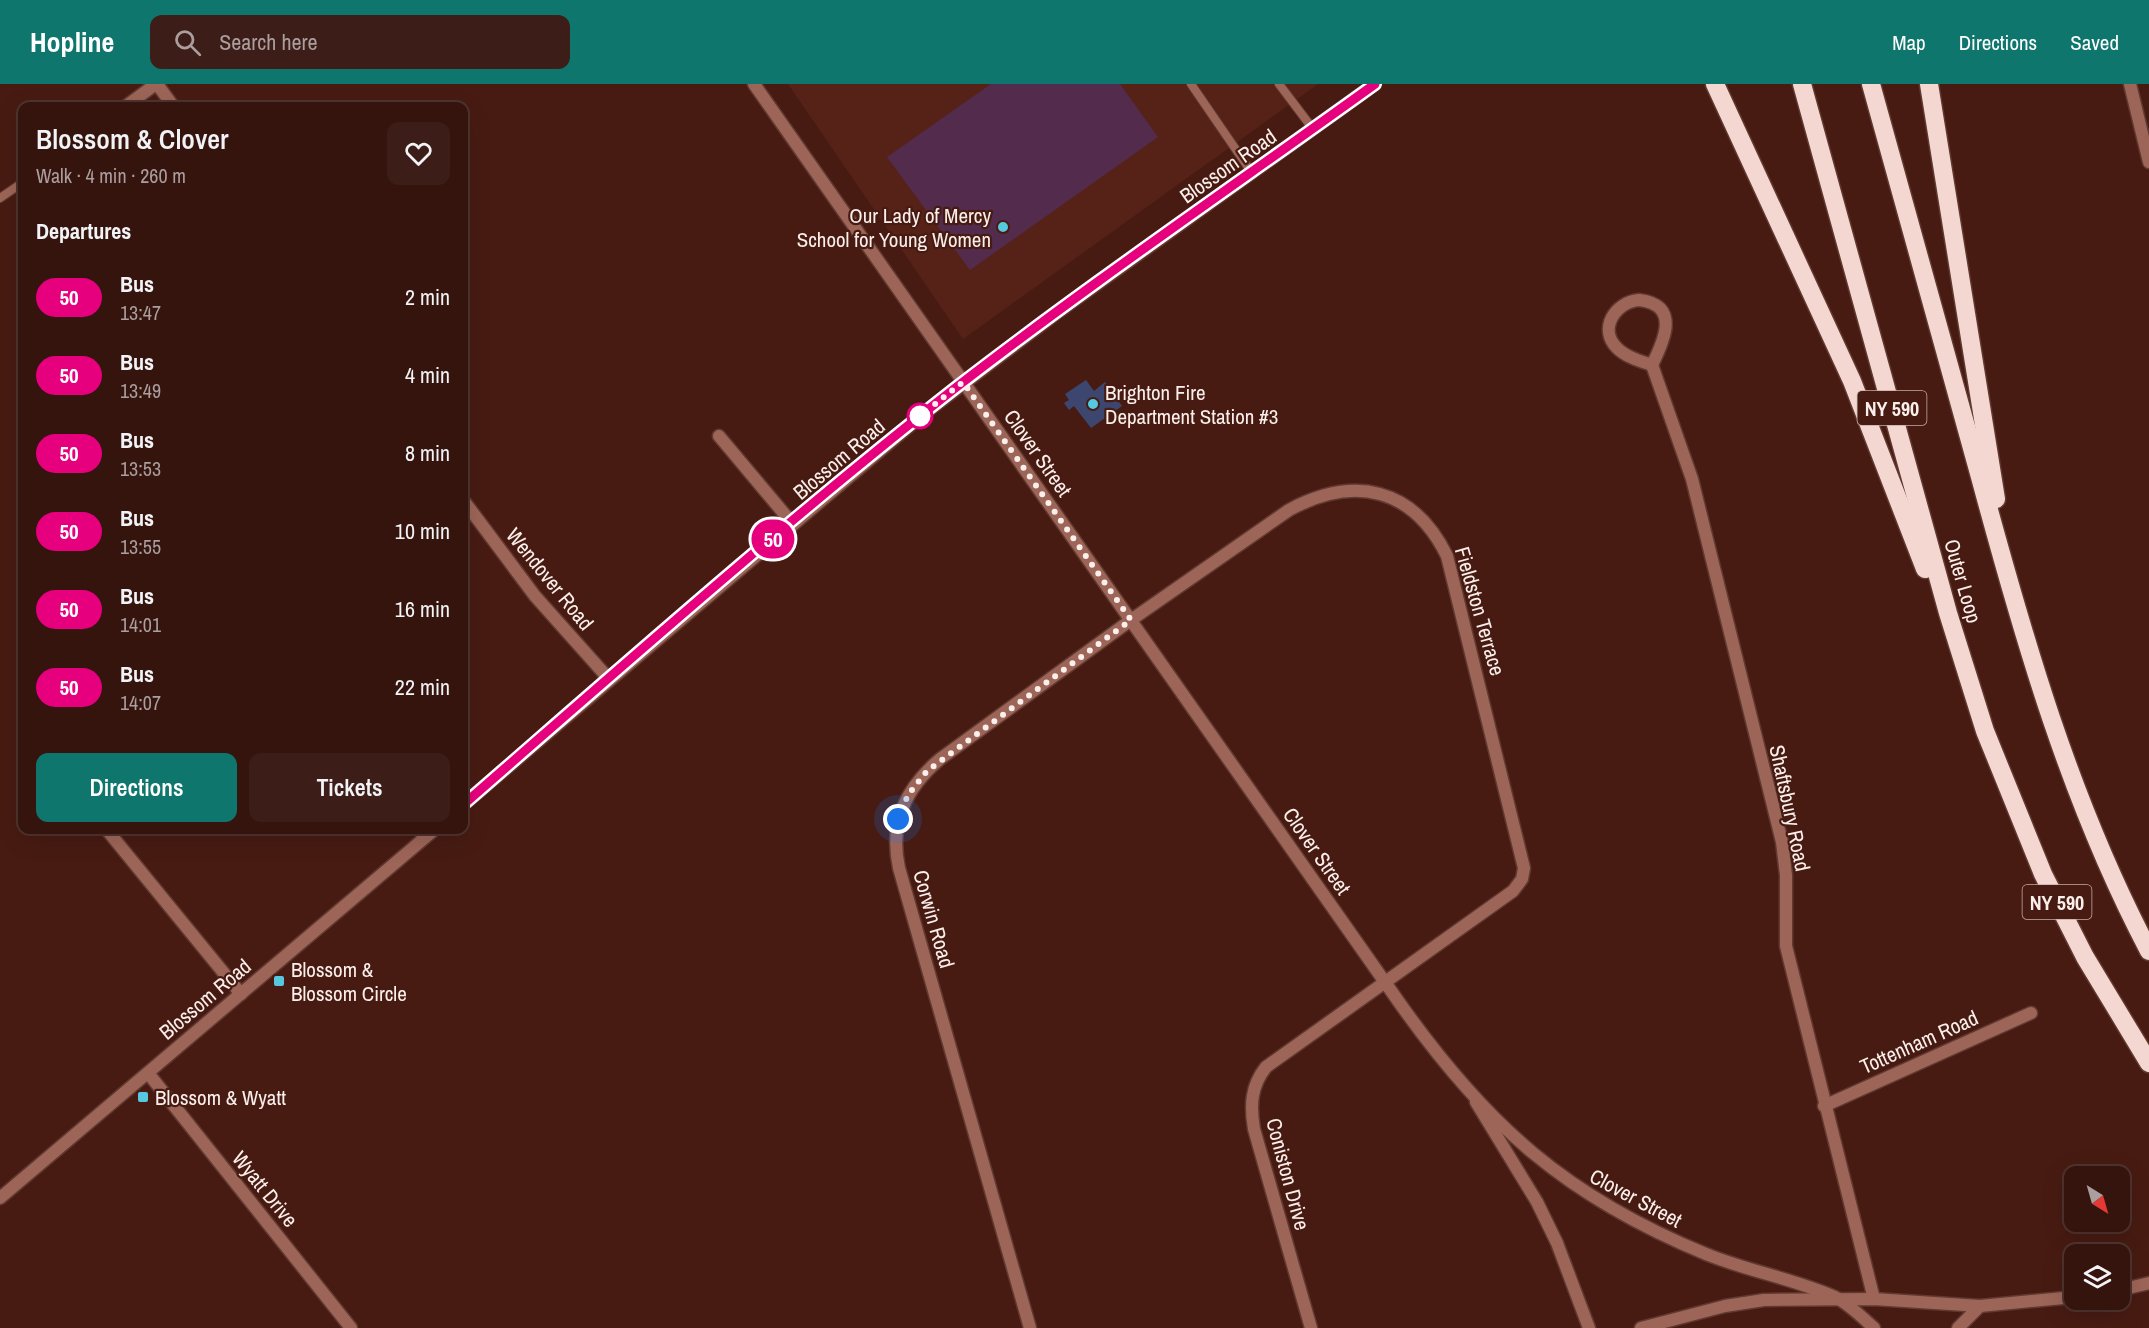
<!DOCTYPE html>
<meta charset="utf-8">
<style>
:root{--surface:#35140e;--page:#3d1d17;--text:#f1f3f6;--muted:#aa9e9e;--line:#4f332e;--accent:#0f766e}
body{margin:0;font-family:"Archivo Narrow",sans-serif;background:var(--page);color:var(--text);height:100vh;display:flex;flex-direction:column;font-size:22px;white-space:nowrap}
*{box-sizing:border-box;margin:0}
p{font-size:20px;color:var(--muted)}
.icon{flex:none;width:33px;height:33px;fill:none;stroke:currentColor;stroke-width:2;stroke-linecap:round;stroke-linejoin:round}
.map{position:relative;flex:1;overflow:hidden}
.panel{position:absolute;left:18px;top:18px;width:450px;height:732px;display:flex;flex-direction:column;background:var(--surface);border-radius:12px;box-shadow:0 6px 24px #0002,0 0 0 2px var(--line)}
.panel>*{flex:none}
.badge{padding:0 12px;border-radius:20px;font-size:21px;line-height:39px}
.needle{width:39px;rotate:143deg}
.tools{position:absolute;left:2064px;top:1082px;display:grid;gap:12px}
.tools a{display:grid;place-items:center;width:66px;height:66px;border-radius:12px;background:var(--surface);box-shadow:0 6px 24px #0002,0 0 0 2px var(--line);font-size:30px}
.you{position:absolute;width:30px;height:30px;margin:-15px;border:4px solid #fff;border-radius:50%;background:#1a73e8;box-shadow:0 0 0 9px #1a73e833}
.map>.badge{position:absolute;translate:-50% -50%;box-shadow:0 0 0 3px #fff}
h2{padding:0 18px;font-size:22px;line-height:54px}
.round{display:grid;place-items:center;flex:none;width:63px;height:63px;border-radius:12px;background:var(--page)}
.overview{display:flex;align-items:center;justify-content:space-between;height:102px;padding:0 18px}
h1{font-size:28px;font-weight:600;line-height:45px}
.action{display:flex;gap:12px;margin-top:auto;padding:12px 18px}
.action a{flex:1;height:69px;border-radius:12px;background:var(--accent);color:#fff;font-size:24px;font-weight:600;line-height:69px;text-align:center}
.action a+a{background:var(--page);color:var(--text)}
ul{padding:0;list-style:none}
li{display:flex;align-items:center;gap:18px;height:78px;padding:0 18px}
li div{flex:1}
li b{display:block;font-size:22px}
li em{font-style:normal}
li .badge{min-width:66px;font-weight:700;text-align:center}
header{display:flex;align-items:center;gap:36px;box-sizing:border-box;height:84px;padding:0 30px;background:var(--accent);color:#fff}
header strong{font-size:28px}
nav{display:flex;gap:33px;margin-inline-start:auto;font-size:21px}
.search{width:420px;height:54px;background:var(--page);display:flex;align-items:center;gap:15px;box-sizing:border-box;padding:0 21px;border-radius:12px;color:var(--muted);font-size:22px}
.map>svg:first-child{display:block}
</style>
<header>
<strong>Hopline</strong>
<div class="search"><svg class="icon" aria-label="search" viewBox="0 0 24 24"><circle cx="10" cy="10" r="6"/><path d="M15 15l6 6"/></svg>Search here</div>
<nav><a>Map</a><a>Directions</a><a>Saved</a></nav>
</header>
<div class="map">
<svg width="2149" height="1244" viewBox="0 0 2149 1244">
<rect width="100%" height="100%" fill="#471b12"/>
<path fill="#562217" d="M788 0H1318L963 255Z"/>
<path fill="#522b4d" d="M991 0H1120L1158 53 970 186 887 73Z"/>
<path fill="#3d466f" d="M1086 296 1094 307 1105 298 1122 322 1091 344 1074 322 1069 326 1064 319 1069 316 1065 310Z"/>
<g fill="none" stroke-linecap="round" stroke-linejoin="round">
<g stroke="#603931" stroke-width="10">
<g id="service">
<path d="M1191 0 1252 89"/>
<path d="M1279 0 1313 45"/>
<path d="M0 114 22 99"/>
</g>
</g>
<g stroke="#603931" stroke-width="15">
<g id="minor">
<path d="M157 0 173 22"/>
<path d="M2130 0 2149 78"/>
<path d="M126 22 156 0"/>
<path d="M1639 216C1681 221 1664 257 1652 281 1640 277 1626 273 1617 264 1598 245 1615 218 1639 216Z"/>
<path d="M1652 281 1692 395 1782 758 1786 791V862L1874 1215"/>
<path d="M719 352 792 439"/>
<path d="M464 417 535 512 609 595"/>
<path d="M107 746 241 910"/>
<path d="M419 746 425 753"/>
<path d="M148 989 351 1244"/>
<path d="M1476 1018 1537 1118 1557 1159 1589 1244"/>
<path d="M1824 1022 2031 929"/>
<path d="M2120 1206 2149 1199"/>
<path d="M1030 1244 899 784C889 738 906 704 940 675L1131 536 1289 426C1354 391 1413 403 1447 472L1524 784 1522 795 1513 807 1266 983C1251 1002 1250 1021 1254 1045L1311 1244"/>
<path d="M1641 1244 1725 1222 1764 1216 1874 1215 1980 1222 2074 1213"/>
<path d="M1958 1244 1980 1222"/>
</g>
</g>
<g stroke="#603931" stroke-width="15">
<g id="tertiary">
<path d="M754 0 1401 921C1487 1042 1567 1113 1706 1170 1747 1187 1795 1195 1835 1213 1849 1220 1863 1234 1874 1244"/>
<path d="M464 720 922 331 1055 230 1375 0"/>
<path d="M0 1114 434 746"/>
</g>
</g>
<g stroke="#603931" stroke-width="21">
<g id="motorway">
<path d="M1715 0 1852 297 1925 485"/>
<path d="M1802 0 1948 529 1985 647 2043 790 2085 873 2149 979"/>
<path d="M1871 0C1907 131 1943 262 1980 393 2024 556 2070 717 2149 867"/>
<path d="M1929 0 1996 415"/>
</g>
</g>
<use href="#service" stroke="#9d6558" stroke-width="8"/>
<use href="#minor" stroke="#9d6558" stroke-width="12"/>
<use href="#tertiary" stroke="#9d6558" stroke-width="12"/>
<use href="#motorway" stroke="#f5d7d1" stroke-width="18"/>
</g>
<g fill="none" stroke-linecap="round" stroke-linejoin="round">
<g stroke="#fff" stroke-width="14">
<path id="line" d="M464 720C625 580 786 437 954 305 1091 199 1235 101 1375 0"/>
</g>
<use href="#line" stroke="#e6007e" stroke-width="9"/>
<path stroke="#fbefec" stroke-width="6" stroke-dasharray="0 10.8" d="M898 735 908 711 927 687 1131 536 963 298 920 332"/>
</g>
<g fill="#56c9e0" stroke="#471b12" stroke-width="2">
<circle cx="1003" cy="143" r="6"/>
<circle cx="1093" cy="320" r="6"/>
<rect x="273" y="891" width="12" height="12" rx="3"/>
<rect x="137" y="1007" width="12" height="12" rx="3"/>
</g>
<circle fill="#fff" stroke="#e6007e" stroke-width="3" cx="920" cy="332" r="12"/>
<g text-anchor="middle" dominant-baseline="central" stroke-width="4.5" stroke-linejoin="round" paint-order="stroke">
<g fill="#471b12" stroke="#c5afab" stroke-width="1.5">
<rect x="1857.5" y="307" width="69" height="34" rx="4.5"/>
<rect x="2022.5" y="801" width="69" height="34" rx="4.5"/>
</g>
<g font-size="20" font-weight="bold" fill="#fbefec">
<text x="1892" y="324">NY 590</text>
<text x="2057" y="818">NY 590</text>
</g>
<g font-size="21" fill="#fbefec" stroke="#471b12">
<text transform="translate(1228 82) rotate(-35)">Blossom Road</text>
<text transform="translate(1038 369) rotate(55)">Clover Street</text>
<text transform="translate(839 375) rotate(-40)">Blossom Road</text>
<text transform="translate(550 495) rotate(51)">Wendover Road</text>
<text transform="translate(1963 497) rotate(74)">Outer Loop</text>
<text transform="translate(1480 527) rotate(74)">Fieldston Terrace</text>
<text transform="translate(1790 724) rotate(78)">Shaftsbury Road</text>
<text transform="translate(1317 767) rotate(55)">Clover Street</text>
<text transform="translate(934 835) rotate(74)">Corwin Road</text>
<text transform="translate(205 915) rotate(-40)">Blossom Road</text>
<text transform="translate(1919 958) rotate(-24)">Tottenham Road</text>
<text transform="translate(1288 1090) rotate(75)">Coniston Drive</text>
<text transform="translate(265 1105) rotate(51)">Wyatt Drive</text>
<text transform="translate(1636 1114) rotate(28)">Clover Street</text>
</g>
<g font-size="21" fill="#fbefec" stroke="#471b12" text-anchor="start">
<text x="991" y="131" text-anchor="end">Our Lady of Mercy<tspan x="991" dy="24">School for Young Women</tspan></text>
<text x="1105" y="308">Brighton Fire<tspan x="1105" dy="24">Department Station #3</tspan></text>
<text x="291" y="885">Blossom &amp;<tspan x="291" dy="24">Blossom Circle</tspan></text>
<text x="155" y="1013">Blossom &amp; Wyatt</text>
</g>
</g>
</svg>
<div class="tools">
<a><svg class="needle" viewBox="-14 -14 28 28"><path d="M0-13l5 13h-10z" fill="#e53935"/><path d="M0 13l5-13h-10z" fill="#aa9e9e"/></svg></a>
<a><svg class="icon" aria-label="layers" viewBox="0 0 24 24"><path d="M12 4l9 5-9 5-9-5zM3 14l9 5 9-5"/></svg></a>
</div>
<div class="you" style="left:898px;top:735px"></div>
<b class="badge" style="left:773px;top:455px;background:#e6007e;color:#fff">50</b>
<section class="panel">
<div class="overview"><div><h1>Blossom &amp; Clover</h1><p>Walk · 4 min · 260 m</p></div><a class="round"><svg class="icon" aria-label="heart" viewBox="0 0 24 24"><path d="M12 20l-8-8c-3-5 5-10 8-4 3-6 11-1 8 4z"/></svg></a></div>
<h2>Departures</h2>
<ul>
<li><span class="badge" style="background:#e6007e;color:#fff">50</span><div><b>Bus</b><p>13:47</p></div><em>2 min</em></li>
<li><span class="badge" style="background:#e6007e;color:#fff">50</span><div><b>Bus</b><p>13:49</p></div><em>4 min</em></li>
<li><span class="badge" style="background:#e6007e;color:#fff">50</span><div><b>Bus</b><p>13:53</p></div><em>8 min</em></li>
<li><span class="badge" style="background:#e6007e;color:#fff">50</span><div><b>Bus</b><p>13:55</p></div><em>10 min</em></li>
<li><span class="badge" style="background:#e6007e;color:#fff">50</span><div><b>Bus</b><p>14:01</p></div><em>16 min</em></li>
<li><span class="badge" style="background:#e6007e;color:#fff">50</span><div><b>Bus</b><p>14:07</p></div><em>22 min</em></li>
</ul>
<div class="action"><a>Directions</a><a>Tickets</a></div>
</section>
</div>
